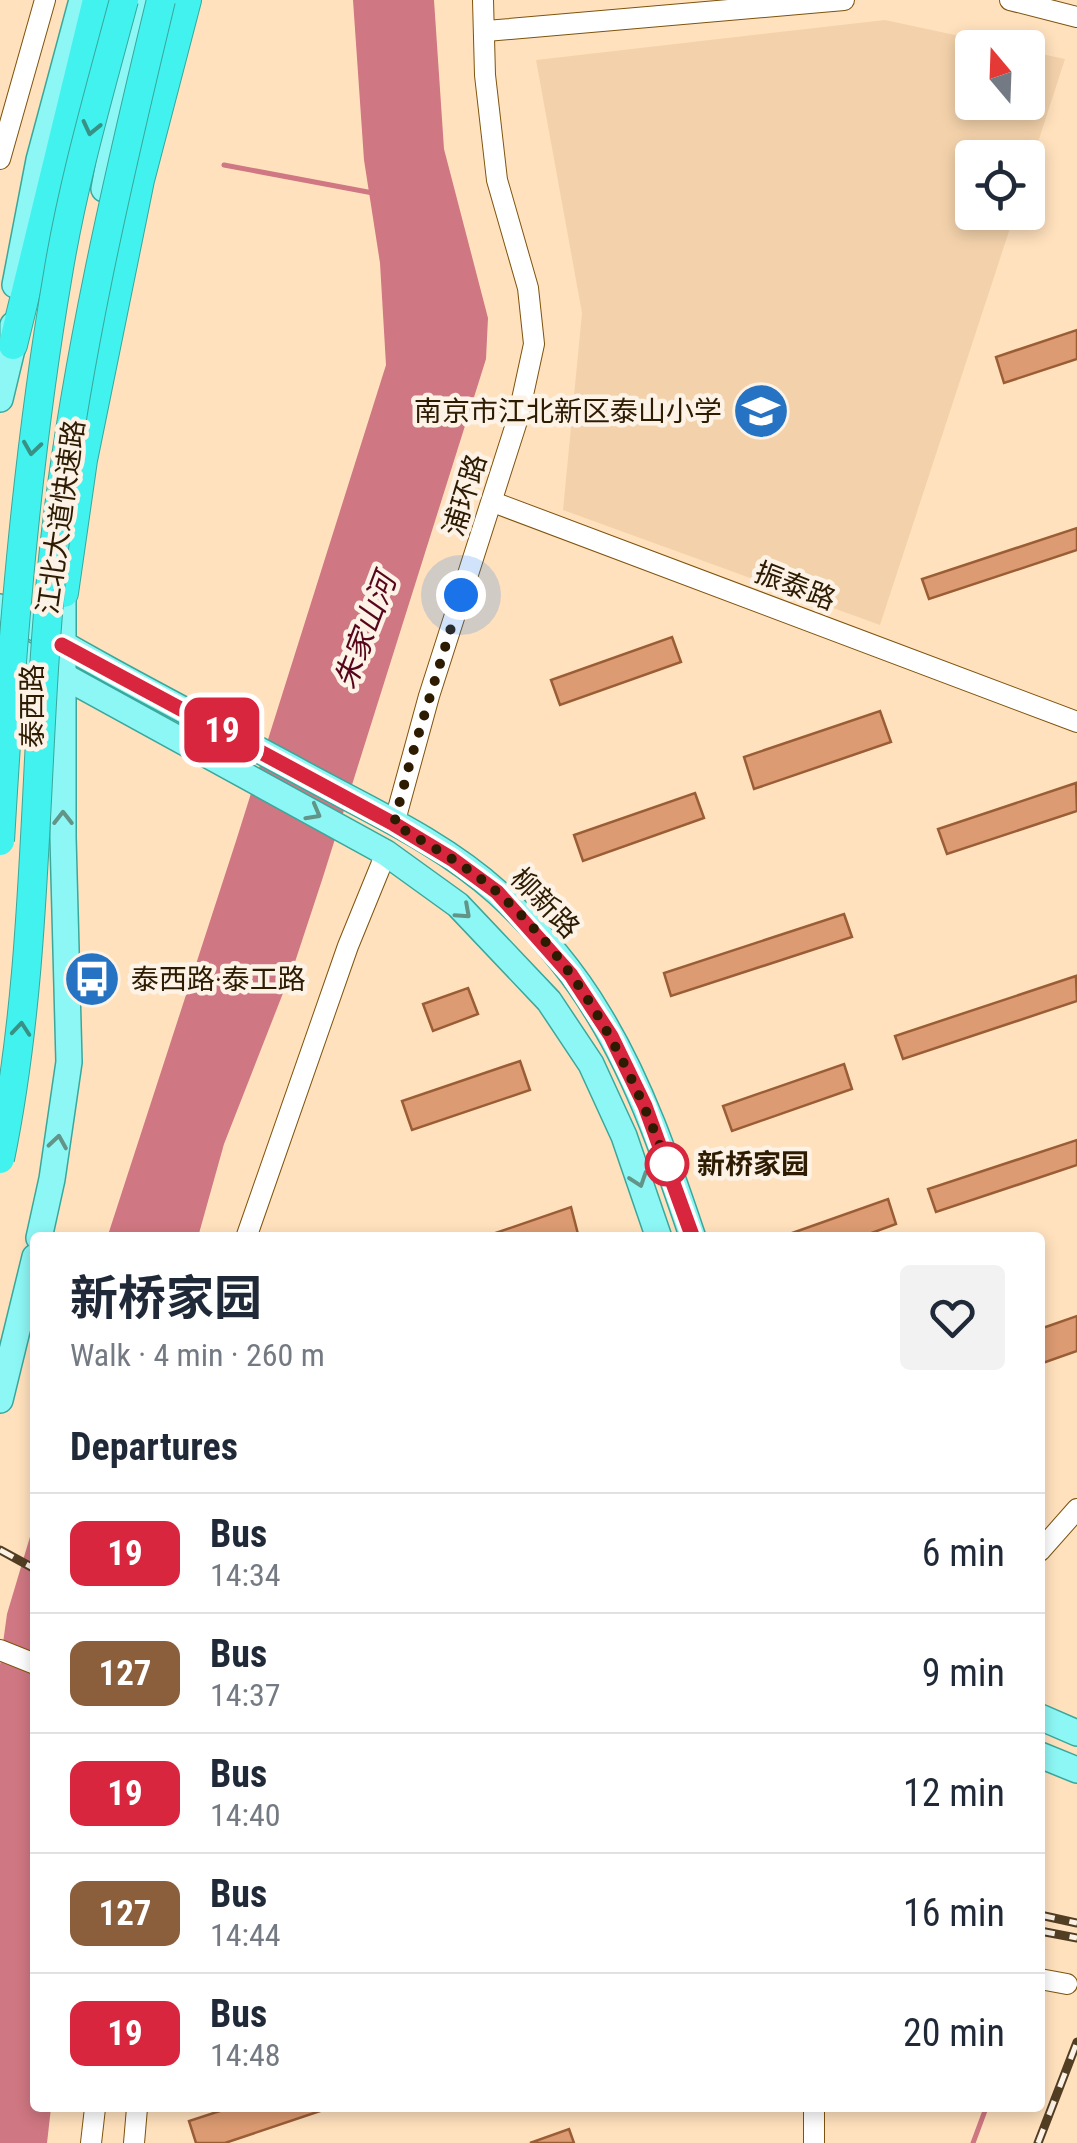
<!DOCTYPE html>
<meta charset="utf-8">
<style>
:root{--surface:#fff;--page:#f2f2f3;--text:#1f2937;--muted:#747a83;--line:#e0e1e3}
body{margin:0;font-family:"Roboto Condensed","Noto Sans SC",sans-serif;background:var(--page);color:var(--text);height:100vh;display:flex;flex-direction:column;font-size:38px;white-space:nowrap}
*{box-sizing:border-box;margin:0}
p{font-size:32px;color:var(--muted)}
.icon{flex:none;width:55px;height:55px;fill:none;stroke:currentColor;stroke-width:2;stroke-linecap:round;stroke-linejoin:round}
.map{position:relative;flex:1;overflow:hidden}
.drawer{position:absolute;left:30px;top:1232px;width:1015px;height:880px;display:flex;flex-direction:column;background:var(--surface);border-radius:10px;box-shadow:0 5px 15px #0003}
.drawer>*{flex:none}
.badge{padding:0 20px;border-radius:15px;font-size:35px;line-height:65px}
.needle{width:65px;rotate:341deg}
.fabs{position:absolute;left:955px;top:30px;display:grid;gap:20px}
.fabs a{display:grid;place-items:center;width:90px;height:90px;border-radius:10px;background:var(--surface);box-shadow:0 5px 15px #0003;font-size:50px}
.you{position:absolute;width:50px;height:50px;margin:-25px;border:8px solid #fff;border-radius:50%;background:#1a73e8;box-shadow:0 0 0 15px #1a73e833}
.map>.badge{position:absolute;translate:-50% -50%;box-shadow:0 0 0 5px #fff}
h2{padding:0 40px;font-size:38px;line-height:90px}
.round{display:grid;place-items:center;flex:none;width:105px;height:105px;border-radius:10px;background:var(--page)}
.overview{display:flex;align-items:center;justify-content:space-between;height:170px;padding:0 40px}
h1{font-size:48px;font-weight:700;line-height:75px}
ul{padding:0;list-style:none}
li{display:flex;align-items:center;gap:30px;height:120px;padding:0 40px;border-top:2px solid var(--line)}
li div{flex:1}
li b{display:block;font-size:38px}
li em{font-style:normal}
li .badge{min-width:110px;font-weight:700;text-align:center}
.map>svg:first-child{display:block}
</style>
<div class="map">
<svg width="1077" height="2143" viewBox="0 0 1077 2143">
<rect width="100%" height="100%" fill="#ffe1bd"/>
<path fill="#f3d2ab" d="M885 20 1011 47 972 48V102H1028V51L1065 59 1028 173V158H972V212L1015 213 880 625 563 510 582 313 536 60Z"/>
<g fill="#cf7782">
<path d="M353 0H434L444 149 488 318 486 359 323 877 294 965 224 1144 198 1237 107 1238 236 841 386 365 380 263 364 160Z"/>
<path d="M35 1520V2108H51L47 2143H0V1665L7 1614Z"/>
</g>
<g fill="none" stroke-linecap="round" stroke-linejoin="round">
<g stroke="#cf7782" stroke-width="5">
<path d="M224 165 373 193"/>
<path d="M973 2143 986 2108"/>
</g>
</g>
<g fill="#dc9b72" stroke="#9a5d35" stroke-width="2.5">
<path d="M1077 330V359L1004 383 996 357Z"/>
<path d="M1077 528V550L929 599 922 579Z"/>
<path d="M672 637 681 662 560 705 551 680Z"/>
<path d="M880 711 891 742 754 789 744 757Z"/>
<path d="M1076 783 1077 811 947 854 938 829Z"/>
<path d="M695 793 704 818 583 861 574 835Z"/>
<path d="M844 914 852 937 671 996 664 973Z"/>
<path d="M1076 976 1077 1001 903 1059 895 1036Z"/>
<path d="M468 988 478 1014 433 1031 423 1004Z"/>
<path d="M520 1061 530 1090 412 1130 402 1101Z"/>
<path d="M844 1064 852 1089 732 1131 723 1106Z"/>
<path d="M1077 1140V1165L936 1212 928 1189Z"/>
<path d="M888 1199 896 1224 858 1238H778Z"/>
<path d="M571 1207 579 1238H481Z"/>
<path d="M1077 1316V1351L1040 1364V1329Z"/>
<path d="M229 2108H329L225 2143H196L189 2121Z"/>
<path d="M569 2129 574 2143H530Z"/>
</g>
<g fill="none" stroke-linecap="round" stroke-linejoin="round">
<g stroke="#7e530d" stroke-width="22">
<g id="minor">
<path d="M1010 0 1077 17"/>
<path d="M486 31 844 0"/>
<path d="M0 159 45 0"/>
<path d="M493 502 1077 722"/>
<path d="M394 824 429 696 518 418 534 344 528 288 497 180 485 75 483 0"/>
<path d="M246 1238 348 946 386 853"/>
<path d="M1040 1551 1077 1509"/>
<path d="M0 1650 35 1664"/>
<path d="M1040 1979 1067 1984"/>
<path d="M91 2143 95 2108"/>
<path d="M134 2143 137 2108"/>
<path d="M814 2143V2108"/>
</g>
</g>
<g stroke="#3aa79b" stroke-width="28">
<g id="major">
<path d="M104 189 124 80 145 0"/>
<path d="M15 285 39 160 82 0"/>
<path d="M0 399 13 345V325"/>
<path d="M0 607C97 666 198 717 298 771 365 808 441 841 498 893 536 928 573 971 599 1015 641 1084 667 1161 693 1238"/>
<path d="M0 641 386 853 458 905 549 1001 591 1064 624 1136 659 1238"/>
<path d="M39 1238 52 1179 69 1062 63 837V575"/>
<path d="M0 1400 35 1257"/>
<path d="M1040 1717 1077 1733"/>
<path d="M1040 1755 1077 1770"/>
</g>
</g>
<g stroke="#3aa79b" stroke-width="30">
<g id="highway">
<path d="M13 345 97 0"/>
<path d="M64 593 83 460 140 180 187 0"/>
</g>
</g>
<use href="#minor" stroke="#fff" stroke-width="20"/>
<use href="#major" stroke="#8df7f5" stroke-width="25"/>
<use href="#highway" stroke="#41f2ee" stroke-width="28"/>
<g stroke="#523e23" stroke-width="9">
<g id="rail">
<path d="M0 1550 35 1569"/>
<path d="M1040 1915 1077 1923"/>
<path d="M1040 1931 1077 1938"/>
<path d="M1038 2143 1077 2042"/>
</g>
</g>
<use href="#rail" stroke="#fcf2e6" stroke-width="5" stroke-dasharray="15" stroke-linecap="butt"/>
<g stroke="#3aa79b" stroke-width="30" stroke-linecap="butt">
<g id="highway-bridge">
<path d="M0 841C11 651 26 461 58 274 73 182 100 90 124 0"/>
<path d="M0 1159C41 959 32 752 54 549 74 367 118 178 161 0"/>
</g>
</g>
<use href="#highway-bridge" stroke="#41f2ee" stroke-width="28"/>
</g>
<defs><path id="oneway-chevron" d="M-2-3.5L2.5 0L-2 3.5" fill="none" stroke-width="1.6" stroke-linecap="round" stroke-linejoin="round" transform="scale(2.5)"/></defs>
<g stroke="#389184">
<use href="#oneway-chevron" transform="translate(91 128) rotate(103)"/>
<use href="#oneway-chevron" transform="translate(32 448) rotate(98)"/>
<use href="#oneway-chevron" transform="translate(21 1029) rotate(-85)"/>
</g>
<g stroke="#629488">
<use href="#oneway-chevron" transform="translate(314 813) rotate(29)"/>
<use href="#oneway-chevron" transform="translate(63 818) rotate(-90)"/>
<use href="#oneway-chevron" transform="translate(464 912) rotate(42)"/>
<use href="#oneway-chevron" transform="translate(58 1142) rotate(-81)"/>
<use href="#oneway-chevron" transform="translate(639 1180) rotate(71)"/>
</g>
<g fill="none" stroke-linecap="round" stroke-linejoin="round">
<g stroke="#fff" stroke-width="22">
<path id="line" d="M62 645 394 824 452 859 497 892 571 975 611 1036 645 1106 693 1238"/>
</g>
<use href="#line" stroke="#d7263d" stroke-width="15"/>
<path stroke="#2d1b02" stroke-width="10" stroke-dasharray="0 18" d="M461 595 410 762 394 824C429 845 466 865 497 892 580 966 629 1062 667 1164"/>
</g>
<defs>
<g id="school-disc" transform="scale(2.875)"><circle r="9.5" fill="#2573c2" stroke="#fcf2e6"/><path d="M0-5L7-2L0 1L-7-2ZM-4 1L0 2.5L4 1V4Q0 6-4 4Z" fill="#fff"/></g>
<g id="bus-disc" transform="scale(2.875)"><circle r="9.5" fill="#2573c2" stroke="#fcf2e6"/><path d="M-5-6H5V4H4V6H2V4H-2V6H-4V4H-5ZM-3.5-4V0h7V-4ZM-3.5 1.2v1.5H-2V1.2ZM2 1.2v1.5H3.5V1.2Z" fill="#fff"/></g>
</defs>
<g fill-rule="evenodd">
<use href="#school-disc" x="761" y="411"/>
<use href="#bus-disc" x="92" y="979"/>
</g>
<circle fill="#fff" stroke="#d7263d" stroke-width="5" cx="667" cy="1164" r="20"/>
<g text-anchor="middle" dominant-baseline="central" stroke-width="9" stroke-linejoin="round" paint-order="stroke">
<g font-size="28" fill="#2d1b02" stroke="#fcf2e6" text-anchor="end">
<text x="722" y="411">南京市江北新区泰山小学</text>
<text x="131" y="979" text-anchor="start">泰西路·泰工路</text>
</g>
<g font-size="28" fill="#2d1b02" stroke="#fcf2e6">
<text transform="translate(465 495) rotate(-73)">浦环路</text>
<text transform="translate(61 517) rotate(-82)">江北大道快速路</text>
<text transform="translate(795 586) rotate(21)">振泰路</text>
<text transform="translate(32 706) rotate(-90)">泰西路</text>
<text transform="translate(545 903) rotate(46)">柳新路</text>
</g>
<g font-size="28" font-weight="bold" fill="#2d1b02" stroke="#fcf2e6" text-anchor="start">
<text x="697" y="1164">新桥家园</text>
</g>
<g font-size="30" font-style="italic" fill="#57051d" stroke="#fcf2e6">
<text transform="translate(365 631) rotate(-69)">朱家山河</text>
</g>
</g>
</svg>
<div class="fabs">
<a><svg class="needle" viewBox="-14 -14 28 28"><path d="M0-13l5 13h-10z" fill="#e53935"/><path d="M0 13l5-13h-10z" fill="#747a83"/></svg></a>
<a><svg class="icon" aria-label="locate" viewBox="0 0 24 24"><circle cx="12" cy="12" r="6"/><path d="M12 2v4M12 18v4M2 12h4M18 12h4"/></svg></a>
</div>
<div class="you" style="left:461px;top:595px"></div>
<b class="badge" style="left:222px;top:730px;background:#d7263d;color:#fff">19</b>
<section class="drawer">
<div class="overview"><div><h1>新桥家园</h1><p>Walk · 4 min · 260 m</p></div><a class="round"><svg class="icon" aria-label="heart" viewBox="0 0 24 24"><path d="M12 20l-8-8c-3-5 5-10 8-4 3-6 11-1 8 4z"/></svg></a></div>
<h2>Departures</h2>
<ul>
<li><span class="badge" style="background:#d7263d;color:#fff">19</span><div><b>Bus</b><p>14:34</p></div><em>6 min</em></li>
<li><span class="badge" style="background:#8b5e3c;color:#fff">127</span><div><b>Bus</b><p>14:37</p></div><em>9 min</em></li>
<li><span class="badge" style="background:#d7263d;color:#fff">19</span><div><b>Bus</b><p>14:40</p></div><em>12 min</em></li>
<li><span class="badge" style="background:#8b5e3c;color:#fff">127</span><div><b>Bus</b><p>14:44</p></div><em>16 min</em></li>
<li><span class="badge" style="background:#d7263d;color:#fff">19</span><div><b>Bus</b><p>14:48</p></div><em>20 min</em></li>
</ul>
</section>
</div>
